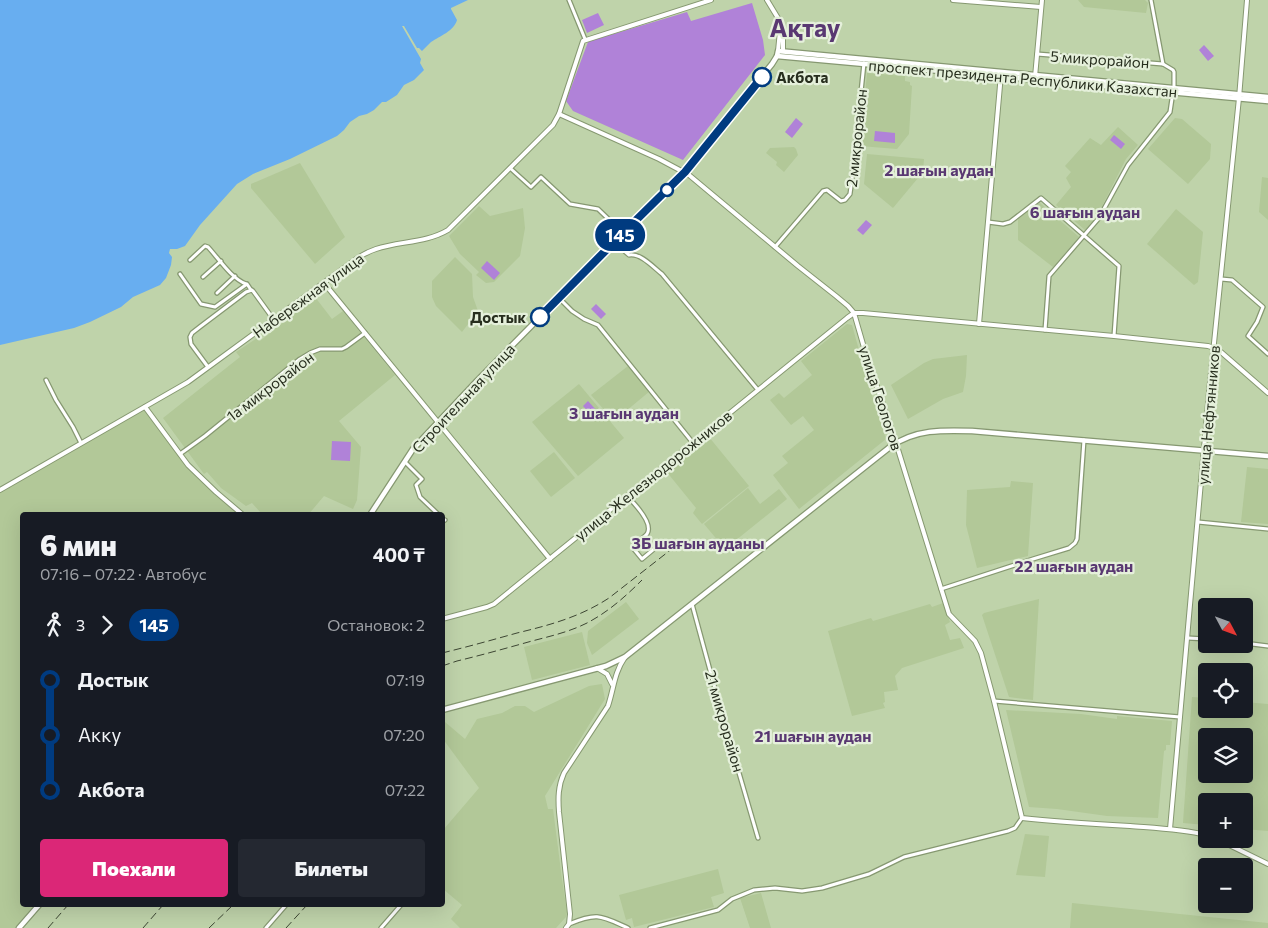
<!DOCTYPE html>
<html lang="ru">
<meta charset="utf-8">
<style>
:root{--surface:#171b24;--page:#242831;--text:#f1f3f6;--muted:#9ea1a6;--accent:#db2777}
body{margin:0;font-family:Commissioner,sans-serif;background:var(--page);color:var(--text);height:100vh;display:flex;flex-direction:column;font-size:19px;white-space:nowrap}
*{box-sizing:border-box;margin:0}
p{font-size:16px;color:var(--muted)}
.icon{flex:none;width:28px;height:28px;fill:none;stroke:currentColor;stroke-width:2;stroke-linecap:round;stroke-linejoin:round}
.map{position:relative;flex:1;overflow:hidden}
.panel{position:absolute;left:20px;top:512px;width:425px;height:395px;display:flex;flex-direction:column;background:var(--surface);border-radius:5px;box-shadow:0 5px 20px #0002}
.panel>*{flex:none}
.badge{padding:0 10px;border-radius:16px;font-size:18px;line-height:32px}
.needle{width:32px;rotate:131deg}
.fabs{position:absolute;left:1198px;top:598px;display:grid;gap:10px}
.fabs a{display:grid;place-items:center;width:55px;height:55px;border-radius:5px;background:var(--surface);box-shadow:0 5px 20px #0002;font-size:25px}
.map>.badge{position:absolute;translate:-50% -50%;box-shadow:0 0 0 2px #fff}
.legs{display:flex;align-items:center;gap:8px;height:55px;padding:0 20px;font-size:16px}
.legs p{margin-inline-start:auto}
.head{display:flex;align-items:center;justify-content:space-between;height:85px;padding:0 20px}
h1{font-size:28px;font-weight:800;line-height:38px}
.button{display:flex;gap:10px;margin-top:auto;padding:10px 20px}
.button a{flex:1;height:58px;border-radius:5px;background:var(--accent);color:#fff;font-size:20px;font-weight:800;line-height:58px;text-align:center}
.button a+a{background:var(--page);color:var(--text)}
ul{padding:0 20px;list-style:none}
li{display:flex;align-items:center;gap:18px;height:55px;font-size:19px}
li i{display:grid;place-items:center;width:8px;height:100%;margin:0 6px;background:currentColor}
li i::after{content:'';width:12px;height:12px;margin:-6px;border:4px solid;border-radius:50%;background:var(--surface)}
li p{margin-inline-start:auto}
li:first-child i{background:linear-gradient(#0000 50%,currentColor 0)}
li:last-child i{background:linear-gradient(currentColor 50%,#0000 0)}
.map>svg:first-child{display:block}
</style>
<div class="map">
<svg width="1268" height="928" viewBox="0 0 1268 928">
<rect width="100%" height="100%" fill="#bfd3aa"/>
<g fill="#b2c898" fill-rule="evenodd">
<path d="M1078 0H1145L1148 3 1146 13 1084 7Z"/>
<path d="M867 73 905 76V81L910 82V85L912 86 909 134 897 149 860 146Z"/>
<path d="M1175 118 1182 119 1211 144 1210 159 1188 184 1148 149Z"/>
<path d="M1118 127 1138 145 1126 159 1096 218 1085 230 1056 205 1071 187 1066 178 1071 172 1065 166 1090 138 1101 145Z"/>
<path d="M794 147 796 149 798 155 784 172 776 165 777 162 766 153 770 148Z"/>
<path d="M867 154 924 159 923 172 893 208 864 184Z"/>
<path d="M300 163 345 237 315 264 251 188V184Z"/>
<path d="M1262 177 1268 178V220L1259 212Z"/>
<path d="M1040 203 1079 237 1053 267 1018 240V219Z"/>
<path d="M479 206 490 216 523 208 525 228 520 256 494 282 486 283 476 275 479 272 460 254 449 236Z"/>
<path d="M1176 209 1203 232 1198 282 1194 285 1147 244Z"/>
<path d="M455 257 472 274 473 297 478 311 462 332 436 306 432 297V281Z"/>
<path d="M315 297 332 319 343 311 395 375 339 421 361 447 357 500 353 509 324 496 308 515H260L261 513 252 503 246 506 221 488 207 472 204 474 163 418 240 357 236 352 257 338 260 341Z"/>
<path d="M847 324 852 325 869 386 886 439 799 509 773 475 788 463 782 456 814 430 803 416 791 425 770 400 779 393 784 398 812 375 801 361Z"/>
<path d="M967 355 966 376 963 392 943 399 908 419 891 385 924 363 933 359Z"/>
<path d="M628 366 650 391 614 421 591 395Z"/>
<path d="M579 384 624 438 578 476 532 422Z"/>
<path d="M145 407 188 465 243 515H22V905H39L19 928H0V488L13 482Z"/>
<path d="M709 437 749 486 702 524 693 513 696 508 666 471Z"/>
<path d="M554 452 575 478 551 497 530 471Z"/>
<path d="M1247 467 1268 469V524L1241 522Z"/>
<path d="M1011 481 1033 483 1028 556 977 568 966 525 967 490 1010 487Z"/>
<path d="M748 488 760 504 779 489 787 499 725 549 704 524Z"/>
<path d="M1039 599 1033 700 1009 697 982 615 984 613Z"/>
<path d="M626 602 639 619 592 655 587 643 588 631Z"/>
<path d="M943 603 950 622 945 625 950 640 960 638 964 648 902 668 895 676 898 690 884 692 885 702 883 703 885 708 852 716 828 631 871 618 873 621 930 604 932 607Z"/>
<path d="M582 632 590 665 532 680 524 647Z"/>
<path d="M602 684 605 699 545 796 548 809H553L562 879 567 912 566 917 556 928H460L451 919 462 905 443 889V827L444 829 479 788 443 739V724L445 722 465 739 477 719 502 713 515 706H525L534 712 589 686Z"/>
<path d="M1192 697 1206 698V709H1244V702L1268 704V831L1244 829V801H1206V825L1183 823ZM1206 736H1244V774H1206Z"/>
<path d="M1006 710 1081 714 1117 719V716L1172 721 1170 745H1166V750L1164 751 1158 818 1107 816 1057 809 1029 807Z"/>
<path d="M1025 834 1049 836 1045 877 1016 875Z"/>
<path d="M718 869 724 893 711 897 714 907 634 927 632 918 626 920 619 895Z"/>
<path d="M761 893 771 928H750L740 898Z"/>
<path d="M1072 903 1268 923V928H1070Z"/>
</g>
<g fill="#b082d8">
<path d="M752 3 763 40 765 55 683 160 573 111 566 101 588 42 590 41 687 12 691 21Z"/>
<path d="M598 13 604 25 587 33 582 20Z"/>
<path d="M1204 45 1214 56 1208 61 1199 50Z"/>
<path d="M796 118 803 124 792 138 785 132Z"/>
<path d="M875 131 895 133V143L874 141Z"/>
<path d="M1114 135 1125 144 1121 149 1110 140Z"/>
<path d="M866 220 872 225 863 235 857 230Z"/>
<path d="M487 261 500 273 494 280 481 268Z"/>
<path d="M596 304 606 314 601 319 591 309Z"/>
<path d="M588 401 597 411 592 416 583 406Z"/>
<path d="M332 441 351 442 350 461 331 460Z"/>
</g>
<path fill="#68aef0" d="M0 0H468L451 8V9L457 20C454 31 440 36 431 42 428 45 425 48 422 51L419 48H417L404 26H402L421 59 420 63 424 70 414 80 404 85 397 95 386 102H382L374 110 367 114 359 116 350 122 344 130 337 136 290 159 253 174 237 184 200 225 185 246 177 249H170L169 253 172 257 171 265 166 278 160 285 133 297 121 307 90 322 74 328 0 345Z"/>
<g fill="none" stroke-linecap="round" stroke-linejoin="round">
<g stroke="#869871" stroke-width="5.5">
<g id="minor">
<path d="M569 0 585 39"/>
<path d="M1151 0 1163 64"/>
<path d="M1037 54 1163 64 1173 70 1174 72V88"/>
<path d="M510 168 531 187 541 177 570 204 598 209 623 233"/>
<path d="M988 222 1003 224 1010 222 1041 198 1119 266 1114 336"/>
<path d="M614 242 629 255C641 253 653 267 662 274L758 390"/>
<path d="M775 247 823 191 827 190 841 201 845 200 850 194 852 179 864 63"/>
<path d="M190 260 205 246 208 247C219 259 231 278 246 284"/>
<path d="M180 274 201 304 215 307 247 284 251 290"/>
<path d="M203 277 221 261"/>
<path d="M1221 279 1232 280 1263 307 1257 322 1248 336 1268 354"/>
<path d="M217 293 235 276"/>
<path d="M559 298 572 311 584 319 598 325 693 443"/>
<path d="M1045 330 1049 276 1099 218 1128 165 1170 112 1173 92"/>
<path d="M208 367 191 344 190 337 192 333 201 326 246 292 252 290 253 291 274 320"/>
<path d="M46 380 56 400 73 427 81 443"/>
<path d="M180 454 205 436 300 359 310 353 320 349H342L346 347 365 333"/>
<path d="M405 462 422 479 416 485 420 497 439 515"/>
<path d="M627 496C634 503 654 523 647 534 643 539 636 541 633 548L642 559 654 549"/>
<path d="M442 519 445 520 442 522"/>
<path d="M1198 522 1268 529"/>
<path d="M941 589 1033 559 1069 548 1075 543 1077 539 1084 440"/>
<path d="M692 604 723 718 758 838"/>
<path d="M1188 638 1206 639"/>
<path d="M1244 643 1268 646"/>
<path d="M994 701 1180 717"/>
<path d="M569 924C598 912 601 916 628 928"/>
<path d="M266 928 286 905"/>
<path d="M381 928 401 905"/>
<path d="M650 928 718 910 732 899 754 890 775 888 802 891 822 888 869 874 904 857 1008 831 1015 828 1022 818"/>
</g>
</g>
<g stroke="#869871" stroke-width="6">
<g id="tertiary">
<path d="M767 0 781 23 783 34V51"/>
<path d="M953 0 1041 7"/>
<path d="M777 19 780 31 778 51"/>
<path d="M1035 77 1042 0"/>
<path d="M559 114 659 159 689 175 798 266 836 296 848 306 854 313 865 351 896 443 949 614 975 641 981 653 994 701 1022 818C1058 822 1094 824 1130 826 1155 828 1182 829 1206 835"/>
<path d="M324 283 550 559"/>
<path d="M979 324 1001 74"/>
<path d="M145 407 188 465 216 492 243 515"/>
<path d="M0 490 188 382 359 257C364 254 370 251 376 249 400 241 426 243 448 230L553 125 559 114 583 41 711 0"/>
<path d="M442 619 487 607 494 604 847 318 854 313H863L1114 336 1208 346 1214 348 1221 352 1268 393"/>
<path d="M597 668 607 674 612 684"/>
<path d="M1170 829 1209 392 1239 98 1247 0"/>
<path d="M1217 839 1268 864"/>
<path d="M566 928 569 924 570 914 559 812C558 798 558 786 564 773L608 706C614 688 614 673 625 657"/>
</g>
</g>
<g stroke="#869871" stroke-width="7">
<g id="secondary">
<path d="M777 56 1268 101"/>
<path d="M370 515 413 449 477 381 623 233 685 172 772 64 777 56 778 51 1268 97"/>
<path d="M442 710 606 666 625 657 890 447C915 429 943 430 972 431L1268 456"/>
<path d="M19 928 39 905"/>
</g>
</g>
<use href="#minor" stroke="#fff" stroke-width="3"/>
<use href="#tertiary" stroke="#fff" stroke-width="4"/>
<use href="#secondary" stroke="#fff" stroke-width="4.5"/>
<g stroke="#3d4633" stroke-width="1" stroke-dasharray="8 4" stroke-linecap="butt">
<path d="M442 653C467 647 492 640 517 633 550 625 580 617 609 598L682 541"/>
<path d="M442 666 457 661C482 655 507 648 532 641 551 636 569 632 587 623 608 612 625 597 642 580"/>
<path d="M48 928 68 905"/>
<path d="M143 928 163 905"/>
<path d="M209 928 233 905"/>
<path d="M286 928 307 905"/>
</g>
</g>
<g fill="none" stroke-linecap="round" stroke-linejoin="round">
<g stroke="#fff" stroke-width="11">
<path id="line-1" d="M540 317 623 233 685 172 762 77"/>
</g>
<use href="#line-1" stroke="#003b80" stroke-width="8"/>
</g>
<g fill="#fff" stroke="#003b80" stroke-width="2.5">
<circle cx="762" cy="77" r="9"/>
<circle cx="667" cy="190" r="6"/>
<circle cx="540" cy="317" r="9"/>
</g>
<g text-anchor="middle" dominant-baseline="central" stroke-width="4.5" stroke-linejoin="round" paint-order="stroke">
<g font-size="15" fill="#272e1e" stroke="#e5f0db">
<text transform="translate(1100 59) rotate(4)">5 микрорайон</text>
<text transform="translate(1023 78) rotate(5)">проспект президента Республики Казахстан</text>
<text transform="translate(856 138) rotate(-84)">2 микрорайон</text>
<text transform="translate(308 295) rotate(-36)">Набережная улица</text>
<text transform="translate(270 386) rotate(-37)">1а микрорайон</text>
<text transform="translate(463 398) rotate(-47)">Строительная улица</text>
<text transform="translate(881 398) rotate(72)">улица Геологов</text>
<text transform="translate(1208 415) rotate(-85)">улица Нефтянников</text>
<text transform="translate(653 475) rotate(-39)">улица Железнодорожников</text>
<text transform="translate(725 721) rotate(74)">21 микрорайон</text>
</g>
<g font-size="15" font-weight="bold" fill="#272e1e" stroke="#e5f0db" text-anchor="start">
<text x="776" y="77">Акбота</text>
<text x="526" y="317" text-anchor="end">Достык</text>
</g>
<g font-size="16" font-weight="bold" fill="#593872" stroke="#e5f0db">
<text x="939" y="169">2 шағын аудан</text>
<text x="1085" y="211">6 шағын аудан</text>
<text x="624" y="412">3 шағын аудан</text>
<text x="698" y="542">3Б шағын ауданы</text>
<text x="1074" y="565">22 шағын аудан</text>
<text x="813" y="735">21 шағын аудан</text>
</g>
<g font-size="25" font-weight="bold" fill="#593872" stroke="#e5f0db">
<text x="805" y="27">Ақтау</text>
</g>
</g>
</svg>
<div class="fabs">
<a><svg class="needle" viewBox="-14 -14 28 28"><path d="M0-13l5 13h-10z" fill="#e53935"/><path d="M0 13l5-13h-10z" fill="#9ea1a6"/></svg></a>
<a><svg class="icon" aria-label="locate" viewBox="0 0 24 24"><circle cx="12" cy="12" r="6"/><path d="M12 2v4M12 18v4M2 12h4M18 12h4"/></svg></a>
<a><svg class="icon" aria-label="layers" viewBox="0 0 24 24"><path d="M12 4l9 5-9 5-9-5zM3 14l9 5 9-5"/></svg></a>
<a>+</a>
<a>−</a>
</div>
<b class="badge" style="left:620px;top:235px;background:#003b80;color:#fff">145</b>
<section class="panel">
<div class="head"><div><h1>6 мин</h1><p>07:16 – 07:22 · Автобус</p></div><b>400 ₸</b></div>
<div class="legs"><svg class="icon" aria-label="walk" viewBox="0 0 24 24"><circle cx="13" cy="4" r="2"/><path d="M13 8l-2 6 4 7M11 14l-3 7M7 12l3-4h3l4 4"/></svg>3<svg class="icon" aria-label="forward" viewBox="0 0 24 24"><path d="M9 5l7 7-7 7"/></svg><b class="badge" style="background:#003b80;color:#fff">145</b><p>Остановок: 2</p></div>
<ul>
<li><i style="color:#003b80"></i><b>Достык</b><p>07:19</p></li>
<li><i style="color:#003b80"></i><span>Акку</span><p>07:20</p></li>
<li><i style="color:#003b80"></i><b>Акбота</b><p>07:22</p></li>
</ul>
<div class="button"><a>Поехали</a><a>Билеты</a></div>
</section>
</div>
